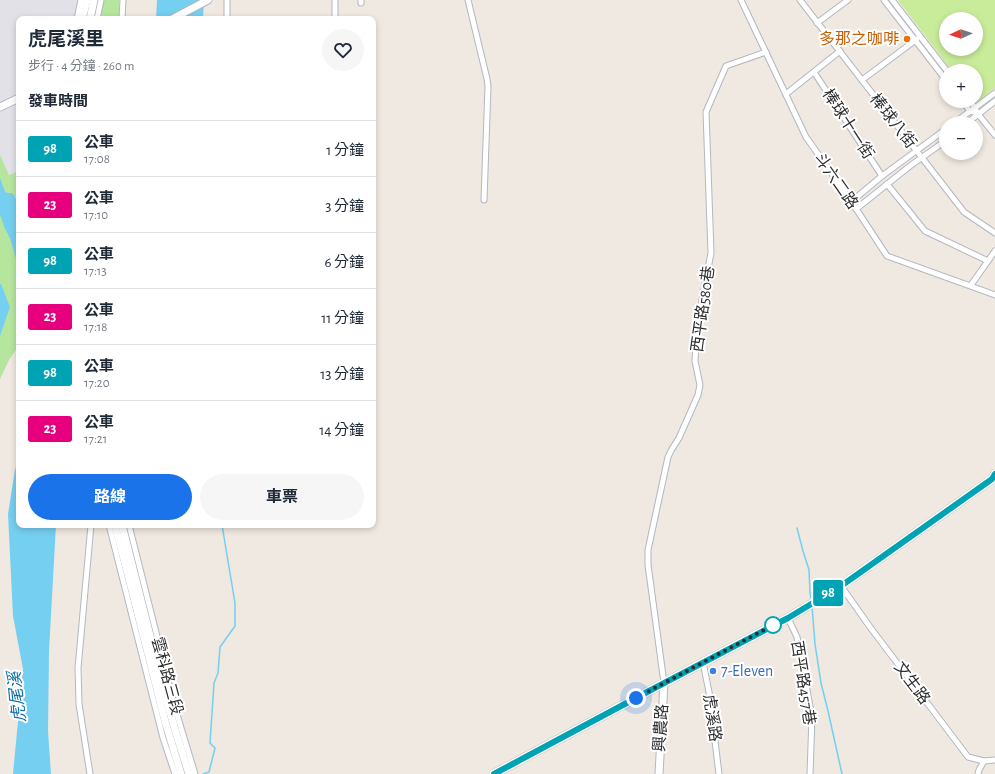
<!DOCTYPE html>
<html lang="zh-TW">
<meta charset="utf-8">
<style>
:root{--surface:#fff;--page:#f6f6f7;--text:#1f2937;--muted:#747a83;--line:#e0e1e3;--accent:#1a73e8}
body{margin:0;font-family:"Alegreya Sans","Noto Sans TC",sans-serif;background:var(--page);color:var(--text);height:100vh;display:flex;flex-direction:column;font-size:15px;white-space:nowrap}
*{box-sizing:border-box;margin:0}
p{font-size:13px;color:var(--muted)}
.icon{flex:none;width:22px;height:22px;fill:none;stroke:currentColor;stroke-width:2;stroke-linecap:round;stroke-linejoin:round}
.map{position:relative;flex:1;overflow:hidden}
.side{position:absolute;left:16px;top:16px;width:360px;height:512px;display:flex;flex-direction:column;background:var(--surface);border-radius:8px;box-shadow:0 2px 6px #0003}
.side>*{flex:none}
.badge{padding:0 8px;border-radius:3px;font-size:14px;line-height:26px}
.needle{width:26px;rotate:267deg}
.buttons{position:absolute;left:939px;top:12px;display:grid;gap:8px}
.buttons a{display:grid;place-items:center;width:44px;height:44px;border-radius:50%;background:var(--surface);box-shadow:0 2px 6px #0003;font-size:20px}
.you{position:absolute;width:20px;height:20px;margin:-10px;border:3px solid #fff;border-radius:50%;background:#1a73e8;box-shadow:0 0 0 6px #1a73e833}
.map>.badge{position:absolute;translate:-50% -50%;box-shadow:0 0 0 2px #fff}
h2{padding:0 12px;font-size:15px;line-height:36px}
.round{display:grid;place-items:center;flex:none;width:42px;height:42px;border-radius:21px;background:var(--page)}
.overview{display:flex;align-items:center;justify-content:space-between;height:68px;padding:0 12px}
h1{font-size:19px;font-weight:700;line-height:30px}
.cta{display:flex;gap:8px;margin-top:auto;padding:8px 12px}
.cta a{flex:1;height:46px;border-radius:24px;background:var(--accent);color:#fff;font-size:16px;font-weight:700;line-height:46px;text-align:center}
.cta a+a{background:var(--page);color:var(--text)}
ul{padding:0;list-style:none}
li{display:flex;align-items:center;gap:12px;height:56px;padding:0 12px;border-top:1px solid var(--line)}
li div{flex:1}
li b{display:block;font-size:15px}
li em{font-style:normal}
li .badge{min-width:44px;font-weight:700;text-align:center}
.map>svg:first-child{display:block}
</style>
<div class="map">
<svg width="995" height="774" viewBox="0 0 995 774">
<rect width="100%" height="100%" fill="#efe9e1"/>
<path fill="#e3e1e8" d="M0 0H119V19H19V345L9 360 0 379Z"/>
<g fill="#b6e59e">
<path d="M103 0H119V19H99Z"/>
<path d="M0 155 9 175 19 171V345L9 360 0 379Z"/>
</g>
<path fill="#c9ec9a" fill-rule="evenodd" d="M898 0H995V88L975 103 974 101H976V71H952ZM946 19H976V49H946Z"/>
<g fill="#75cff0">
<path d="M157 0H204L203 19H156Z"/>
<path d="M0 178 5 192 8 193H12L19 204V269L10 238 5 229 1 217 0 216Z"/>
<path d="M0 284H1L10 307 0 336Z"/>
<path d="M19 459V525H56L49 651 48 731 51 774H13L23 669 13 616 8 514 15 470Z"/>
</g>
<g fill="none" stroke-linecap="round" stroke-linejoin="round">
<g stroke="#75cff0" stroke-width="1.5">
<path d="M797 528 803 551 809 570 810 592 811 600"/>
<path d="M812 606 815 644 821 683 828 711 842 774"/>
<path d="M203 774 209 772 215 748 210 743 214 683 218 673 220 647 235 626V603L222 525"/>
</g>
<g stroke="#b4b7c1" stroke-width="7">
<g id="street">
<path d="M468 0 487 79 488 86 484 200"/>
<path d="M741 0 806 137 849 198 887 256 995 295"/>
<path d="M800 0 964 212 995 233"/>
<path d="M884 0 946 80"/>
<path d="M892 0 947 71"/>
<path d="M361 3V0"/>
<path d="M77 19 81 0"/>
<path d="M97 19 101 0"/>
<path d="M122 19 123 0"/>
<path d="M227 19V0"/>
<path d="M335 19V0"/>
<path d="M817 23 848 0"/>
<path d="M814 72 882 176"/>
<path d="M862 80 917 39"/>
<path d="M786 94 840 51"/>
<path d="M962 101 970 111 974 112"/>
<path d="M970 101 975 108 978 114 995 135"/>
<path d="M954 123 995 93"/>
<path d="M967 123 995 101"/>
<path d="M887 184 925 231 988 261"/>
<path d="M851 202 882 176 946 129"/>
<path d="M856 209C874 195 892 180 910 166 922 157 935 149 946 140"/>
<path d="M971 285 995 251"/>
<path d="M109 525 163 738 175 774"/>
<path d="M129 525 175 708 195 774"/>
<path d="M841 586 870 627 968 757 984 761 995 760"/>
<path d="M788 618 797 637 812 717 810 774"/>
<path d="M703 662 709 692 719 774"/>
<path d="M664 683 648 565V550L668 457 672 449 679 438 698 395 700 385 695 361 697 326 711 253 706 112 726 66 766 52"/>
<path d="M90 774 79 704 78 668 91 525"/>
<path d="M978 774 979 770 984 761"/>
</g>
</g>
<g stroke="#b4b7c1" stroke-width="9">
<g id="secondary">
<path d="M82 19 87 0"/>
<path d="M90 19 94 0"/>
<path d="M172 19 208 0"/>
<path d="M0 107 19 98"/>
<path d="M115 525 130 582 165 721 181 774"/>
<path d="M122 525 165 695 177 736 189 774"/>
<path d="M659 774 664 683"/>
</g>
</g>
<g stroke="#c9c9c9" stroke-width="10">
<path id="primary" d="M494 774 649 691 788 618 841 586 992 479 995 474"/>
</g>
<use href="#street" stroke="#fff" stroke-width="5"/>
<use href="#secondary" stroke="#fff" stroke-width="7"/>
<use href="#primary" stroke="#f2d163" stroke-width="8"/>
</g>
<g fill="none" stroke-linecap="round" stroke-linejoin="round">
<g stroke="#fff" stroke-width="9">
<path id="line" d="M494 774 649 691 788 618 841 586 992 479 995 474"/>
</g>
<use href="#line" stroke="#00a3b4" stroke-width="6"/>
<path stroke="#2e2e2e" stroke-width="4" stroke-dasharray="0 7.2" d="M636 698 779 622 773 625"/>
</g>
<circle fill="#e8710a" stroke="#fff" stroke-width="1.5" cx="907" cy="39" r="4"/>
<circle fill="#fff" stroke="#00a3b4" stroke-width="2" cx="773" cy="625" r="8"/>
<circle fill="#3f7fe0" stroke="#fff" stroke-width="1.5" cx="713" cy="671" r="4"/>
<g text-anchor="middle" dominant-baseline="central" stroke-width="4" stroke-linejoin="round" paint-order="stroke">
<g font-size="16" fill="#c56008" stroke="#fff" text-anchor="end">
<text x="899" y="39">多那之咖啡</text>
</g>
<g font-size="16" fill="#2e2e2e" stroke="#fff">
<text transform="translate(893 121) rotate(52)">棒球八街</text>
<text transform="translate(848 124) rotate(57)">棒球十一街</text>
<text transform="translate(836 181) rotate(55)">斗六二路</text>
<text transform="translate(703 309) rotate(-82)">西平路580巷</text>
<text transform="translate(167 676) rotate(75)">雲科路三段</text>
<text transform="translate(803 683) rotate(81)">西平路457巷</text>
<text transform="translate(912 683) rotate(53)">文生路</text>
<text transform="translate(712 718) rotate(82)">虎溪路</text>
<text transform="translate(661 728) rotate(-86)">興農路</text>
</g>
<g font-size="16" fill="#366cbe" stroke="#fff" text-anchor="start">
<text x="721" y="671">7-Eleven</text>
</g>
<g font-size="17" font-style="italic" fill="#0d6fa3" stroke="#fff">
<text transform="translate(17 697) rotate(-96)">虎尾溪</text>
</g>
</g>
</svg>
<div class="buttons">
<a><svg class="needle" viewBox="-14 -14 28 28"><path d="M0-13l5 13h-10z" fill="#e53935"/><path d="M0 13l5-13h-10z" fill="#747a83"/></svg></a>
<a>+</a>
<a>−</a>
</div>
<div class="you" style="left:636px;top:698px"></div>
<b class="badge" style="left:828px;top:593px;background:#00a3b4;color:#fff">98</b>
<section class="side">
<div class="overview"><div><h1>虎尾溪里</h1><p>步行 · 4 分鐘 · 260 m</p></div><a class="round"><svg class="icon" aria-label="heart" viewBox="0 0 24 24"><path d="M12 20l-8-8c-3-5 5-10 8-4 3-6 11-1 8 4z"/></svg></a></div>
<h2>發車時間</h2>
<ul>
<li><span class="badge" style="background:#00a3b4;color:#fff">98</span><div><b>公車</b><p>17:08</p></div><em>1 分鐘</em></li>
<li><span class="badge" style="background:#e6007e;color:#fff">23</span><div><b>公車</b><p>17:10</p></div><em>3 分鐘</em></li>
<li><span class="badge" style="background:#00a3b4;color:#fff">98</span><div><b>公車</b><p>17:13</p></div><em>6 分鐘</em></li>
<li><span class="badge" style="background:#e6007e;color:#fff">23</span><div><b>公車</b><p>17:18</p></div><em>11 分鐘</em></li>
<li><span class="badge" style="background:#00a3b4;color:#fff">98</span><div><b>公車</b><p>17:20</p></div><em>13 分鐘</em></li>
<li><span class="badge" style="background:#e6007e;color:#fff">23</span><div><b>公車</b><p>17:21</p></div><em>14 分鐘</em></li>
</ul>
<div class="cta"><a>路線</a><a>車票</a></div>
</section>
</div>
